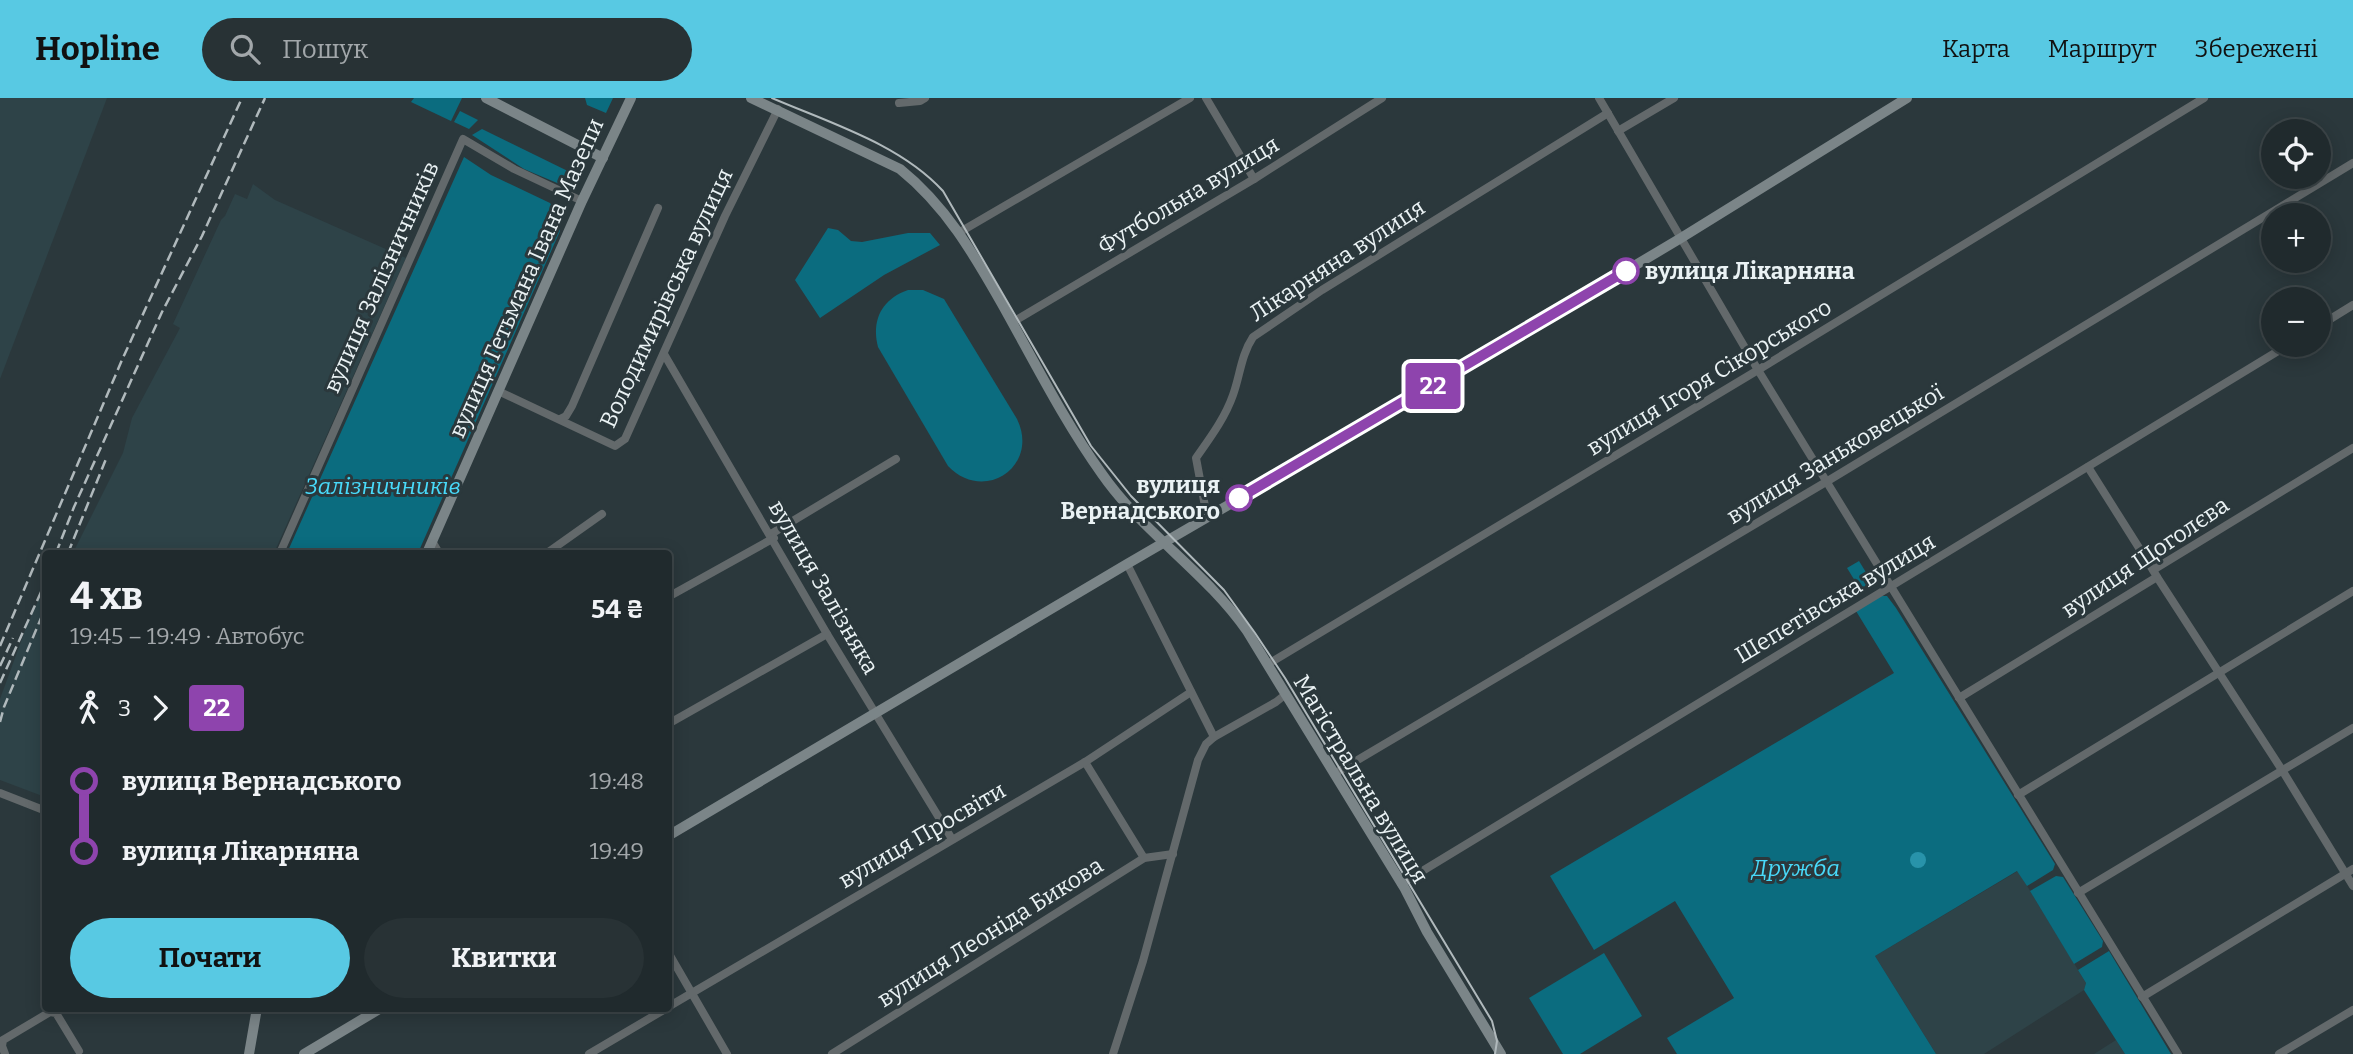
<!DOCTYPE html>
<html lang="uk">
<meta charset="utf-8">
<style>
:root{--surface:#202a2d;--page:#283235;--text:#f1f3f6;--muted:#a2a7aa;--line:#3d4649;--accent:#58c9e3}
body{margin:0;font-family:Bitter,serif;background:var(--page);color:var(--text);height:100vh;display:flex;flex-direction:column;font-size:26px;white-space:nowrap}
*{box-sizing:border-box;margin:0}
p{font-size:23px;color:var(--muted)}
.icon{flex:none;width:38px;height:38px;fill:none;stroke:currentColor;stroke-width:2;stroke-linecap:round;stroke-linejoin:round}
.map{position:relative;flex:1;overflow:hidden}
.sheet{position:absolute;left:42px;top:452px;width:630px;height:462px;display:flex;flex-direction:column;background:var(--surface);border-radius:7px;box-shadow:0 4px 18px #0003,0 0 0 2px var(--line)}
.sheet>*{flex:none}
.badge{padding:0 14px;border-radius:5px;font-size:24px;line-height:46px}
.fabs{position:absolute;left:2261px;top:21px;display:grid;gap:14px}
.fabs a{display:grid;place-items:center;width:70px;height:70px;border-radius:50%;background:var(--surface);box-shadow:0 4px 18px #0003,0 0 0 2px var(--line);font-size:35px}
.map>.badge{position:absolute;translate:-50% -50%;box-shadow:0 0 0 4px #fff}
.legs{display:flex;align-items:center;gap:10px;height:77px;padding:0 28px;font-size:23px}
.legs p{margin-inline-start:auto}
.summary{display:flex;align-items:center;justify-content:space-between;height:119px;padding:0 28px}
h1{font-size:38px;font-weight:700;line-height:52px}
.primary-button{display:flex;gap:14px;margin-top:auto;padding:14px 28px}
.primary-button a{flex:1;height:80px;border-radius:42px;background:var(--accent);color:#111;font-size:28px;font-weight:700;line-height:80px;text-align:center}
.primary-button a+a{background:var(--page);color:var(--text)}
ul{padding:0 28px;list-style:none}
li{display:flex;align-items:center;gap:24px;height:70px;font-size:26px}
li i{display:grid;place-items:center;width:10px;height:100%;margin:0 9px;background:currentColor}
li i::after{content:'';width:18px;height:18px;margin:-9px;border:5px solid;border-radius:50%;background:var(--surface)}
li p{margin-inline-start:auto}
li:first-child i{background:linear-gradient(#0000 50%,currentColor 0)}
li:last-child i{background:linear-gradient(currentColor 50%,#0000 0)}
header{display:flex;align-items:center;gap:42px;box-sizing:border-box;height:98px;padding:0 35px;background:var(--accent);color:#111}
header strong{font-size:33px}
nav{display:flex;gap:38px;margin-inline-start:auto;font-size:24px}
.search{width:490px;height:63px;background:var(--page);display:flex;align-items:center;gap:18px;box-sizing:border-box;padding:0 24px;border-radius:38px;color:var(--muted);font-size:26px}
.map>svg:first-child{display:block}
</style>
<header>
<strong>Hopline</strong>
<div class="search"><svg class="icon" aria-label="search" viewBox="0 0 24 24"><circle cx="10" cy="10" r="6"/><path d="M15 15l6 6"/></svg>Пошук</div>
<nav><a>Карта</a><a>Маршрут</a><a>Збережені</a></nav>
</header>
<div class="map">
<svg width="2353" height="956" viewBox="0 0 2353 956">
<rect width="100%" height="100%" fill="#2b383c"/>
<g fill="#2e4348">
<path d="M0 0H107L0 281Z"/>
<path d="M253 86 275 102 406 160 274 455H73L123 355 132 320 180 230 173 226 221 122 225 118 235 96 247 101Z"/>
<path d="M45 487V699L0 682V601L26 530Z"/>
<path d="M2018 773 2086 885 2084 892 1984 956H1936L1875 858Z"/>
<path d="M2116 942 2125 956H2094Z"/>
</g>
<g fill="#0b6c7f">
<path d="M414 0H462L451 23 411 4Z"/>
<path d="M585 0H613L606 15 587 7Z"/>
<path d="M460 13 478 22 469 31 454 24Z"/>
<path d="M482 31 580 79 569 90 524 71 472 37Z"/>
<path d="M464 59 491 77 550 105 556 115 560 133 418 455H287Z"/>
<path d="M828 130 838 132 851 143 862 144 908 135H930L940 147 884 177 820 220 795 182Z"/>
<path d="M908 192H923L944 201 1017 321C1040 368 984 406 948 368L878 249C871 222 882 201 908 192Z"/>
<path d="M1859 463 1872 484 1860 491 1847 470Z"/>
<path d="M1881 498H1887L1896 510 2055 766 2053 772 2027 788 2017 773 1875 858 1936 956H1677L1667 940 1734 900 1675 803 1594 852 1550 778 1894 575 1856 513Z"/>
<path d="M2056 778 2063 779 2103 843 2102 849 2074 866 2030 793Z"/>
<path d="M2109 853 2171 956H2125L2084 892 2086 885 2078 872Z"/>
<path d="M1604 855 1642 918 1580 956H1563L1529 900Z"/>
</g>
<circle fill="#2893aa" cx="1918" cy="762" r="8"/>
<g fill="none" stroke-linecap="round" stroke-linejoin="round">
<g stroke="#63696b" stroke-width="8">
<path d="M1206 0 1254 81"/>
<path d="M1599 0 1758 272 2178 956"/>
<path d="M899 5 920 3 925 0"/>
<path d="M1618 33 1674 0"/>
<path d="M960 134 1190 0"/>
<path d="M1013 224 1254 81 1382 0"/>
<path d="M2319 228 2353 207"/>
<path d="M664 256 827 536 952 741"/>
<path d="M498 293 615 348 625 341 725 118 778 11"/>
<path d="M560 321 566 318 572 308 658 110"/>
<path d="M2088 369 2153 472"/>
<path d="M1207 419 1196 360C1210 340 1225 320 1233 297 1240 278 1241 257 1253 239L1322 192 1608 15"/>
<path d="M771 436 896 361"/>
<path d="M432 443 439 455"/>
<path d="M280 455 463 41 514 71 582 103"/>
<path d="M547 455 602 416"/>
<path d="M2157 479 2282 672 2353 788"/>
<path d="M668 499 774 440"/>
<path d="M1268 566 1758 272 2204 0"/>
<path d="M1959 600 2157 479 2153 472 2353 350"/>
<path d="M668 626 827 536"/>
<path d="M1214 639 1276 604 1286 596"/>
<path d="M1085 664 1144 760"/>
<path d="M1334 676 1826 384 2353 65"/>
<path d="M0 695 46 713"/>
<path d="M2018 697 2353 493"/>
<path d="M1401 786 2288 247"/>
<path d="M2078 795 2353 630"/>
<path d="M668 854 727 956"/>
<path d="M2142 899 2353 771"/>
<path d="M668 909 1085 664 1191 594"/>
<path d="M5 956 2 948 3 942 50 914 56 915 79 953"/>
<path d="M589 956 667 910"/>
<path d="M832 956 1144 760 1173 756"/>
<path d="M1113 956 1143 863 1198 662 1206 646 1214 639 1127 466"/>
<path d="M2279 956 2353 912"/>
</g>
<g stroke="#7b8588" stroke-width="10">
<path d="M486 0 603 60"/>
<path d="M751 0 900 71C946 108 973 155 1002 206 1034 263 1064 323 1102 376 1143 435 1206 474 1247 533L1405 791 1427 834 1501 956"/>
<path d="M427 455 582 103 631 0"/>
<path d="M668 738 1127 466 1421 295 1681 140 1907 0"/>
<path d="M249 956 257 910"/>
<path d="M304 956 381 910"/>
</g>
<path stroke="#b0b9bc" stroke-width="2" d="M772 0C830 25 900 46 943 93L1091 348 1131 398 1224 492 1255 535 1285 580 1492 923 1497 943 1495 956"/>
<g stroke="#b0b9bc" stroke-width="2.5" stroke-dasharray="10 5" stroke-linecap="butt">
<path d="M56 455 74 409 162 214 202 138 265 0"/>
<path d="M68 455 106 361"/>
<path d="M0 548 122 262 242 0"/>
<path d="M0 568 13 540"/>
<path d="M0 585 46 483"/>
<path d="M0 624 4 609 46 508"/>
</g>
</g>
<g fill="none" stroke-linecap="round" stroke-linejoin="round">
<g stroke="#fff" stroke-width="16">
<path id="line-1" d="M1239 400 1626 173"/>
</g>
<use href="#line-1" stroke="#8e44ad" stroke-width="10"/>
</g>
<g fill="#fff" stroke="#8e44ad" stroke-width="3.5">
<circle cx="1626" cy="173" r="12"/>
<circle cx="1239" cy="400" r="12"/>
</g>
<g text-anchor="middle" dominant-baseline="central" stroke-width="6" stroke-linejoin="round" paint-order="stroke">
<g font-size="23" fill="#eaf2f4" stroke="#2b383c">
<text transform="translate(1188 97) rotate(-31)">Футбольна вулиця</text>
<text transform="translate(1337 162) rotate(-33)">Лікарняна вулиця</text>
<text transform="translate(381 179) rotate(-66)">вулиця Залізничників</text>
<text transform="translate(526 180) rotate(-66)">вулиця Гетьмана Івана Мазепи</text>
<text transform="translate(666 200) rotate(-65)">Володимирівська вулиця</text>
<text transform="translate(1709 279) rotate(-31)">вулиця Ігоря Сікорського</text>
<text transform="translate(1835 356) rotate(-31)">вулиця Заньковецької</text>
<text transform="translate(2145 459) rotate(-34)">вулиця Щоголєва</text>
<text transform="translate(824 489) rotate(60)">вулиця Залізняка</text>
<text transform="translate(1835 500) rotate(-31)">Шепетівська вулиця</text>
<text transform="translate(1361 681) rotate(59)">Магістральна вулиця</text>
<text transform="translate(922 737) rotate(-30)">вулиця Просвіти</text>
<text transform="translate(990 834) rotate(-32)">вулиця Леоніда Бикова</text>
</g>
<g font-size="23" font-weight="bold" fill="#eaf2f4" stroke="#2b383c" text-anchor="start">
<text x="1645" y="173">вулиця Лікарняна</text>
<text x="1220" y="387" text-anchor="end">вулиця<tspan x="1220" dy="26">Вернадського</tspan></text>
</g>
<g font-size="23" font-style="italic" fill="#48dafa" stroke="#2b383c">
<text x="383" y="388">Залізничників</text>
<text x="1796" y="770">Дружба</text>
</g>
</g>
</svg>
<div class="fabs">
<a><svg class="icon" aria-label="locate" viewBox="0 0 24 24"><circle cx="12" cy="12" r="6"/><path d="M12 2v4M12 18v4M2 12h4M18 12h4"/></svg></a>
<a>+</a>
<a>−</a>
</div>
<b class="badge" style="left:1433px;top:288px;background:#8e44ad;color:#fff">22</b>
<section class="sheet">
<div class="summary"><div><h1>4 хв</h1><p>19:45 – 19:49 · Автобус</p></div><b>54 ₴</b></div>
<div class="legs"><svg class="icon" aria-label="walk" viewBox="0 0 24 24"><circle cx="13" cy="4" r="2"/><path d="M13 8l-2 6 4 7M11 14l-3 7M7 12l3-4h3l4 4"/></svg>3<svg class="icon" aria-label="forward" viewBox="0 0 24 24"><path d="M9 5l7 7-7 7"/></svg><b class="badge" style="background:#8e44ad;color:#fff">22</b></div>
<ul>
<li><i style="color:#8e44ad"></i><b>вулиця Вернадського</b><p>19:48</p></li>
<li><i style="color:#8e44ad"></i><b>вулиця Лікарняна</b><p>19:49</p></li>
</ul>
<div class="primary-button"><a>Почати</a><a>Квитки</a></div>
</section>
</div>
